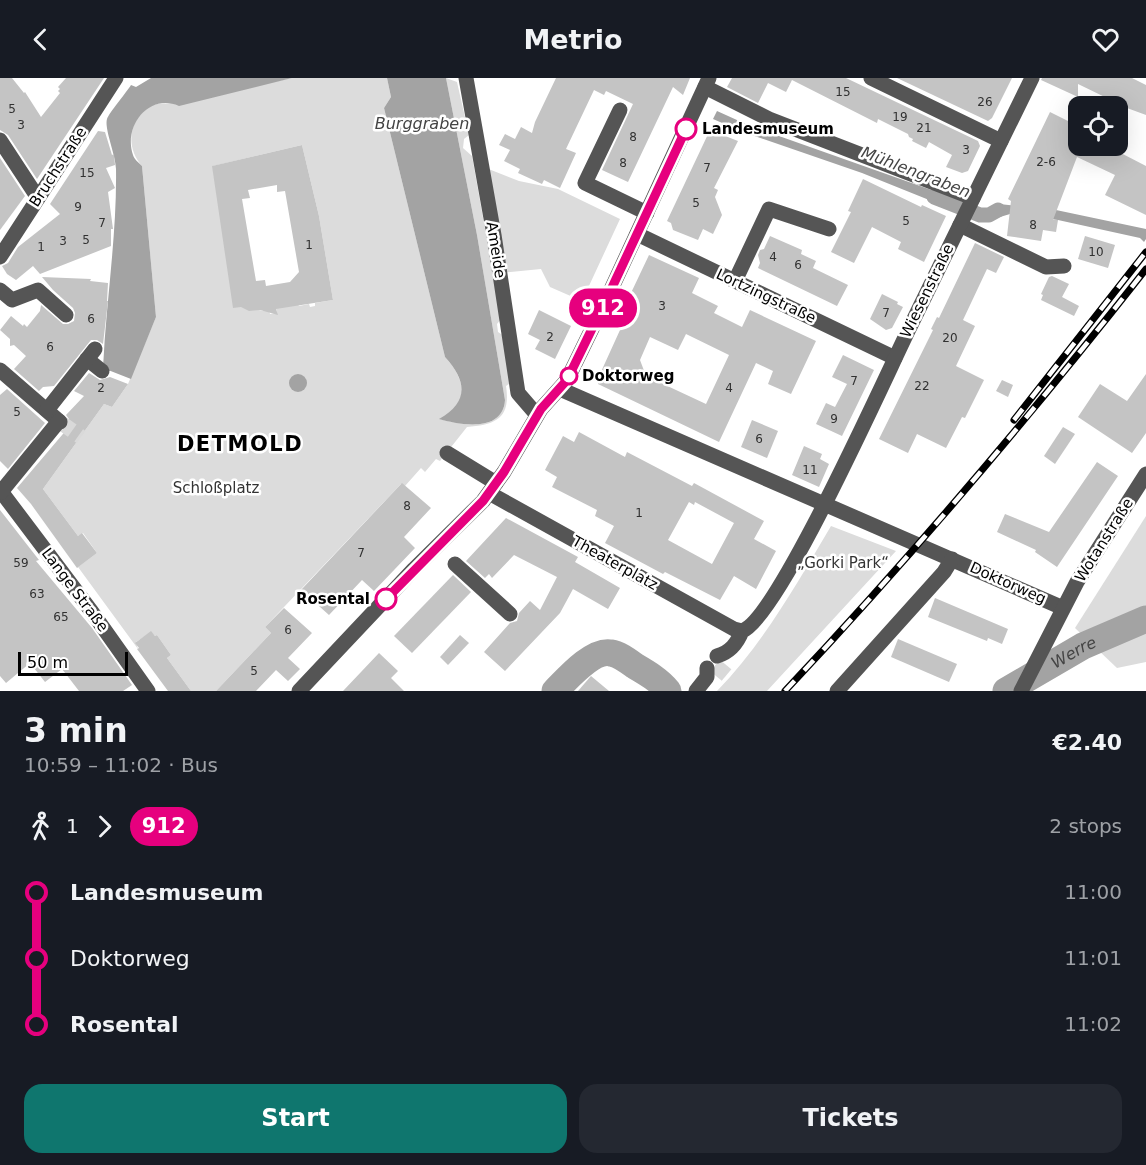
<!DOCTYPE html>
<meta charset="utf-8">
<style>
:root{--surface:#171b24;--page:#242831;--text:#f1f3f6;--muted:#9ea1a6;--accent:#0f766e}
body{margin:0;font-family:"DejaVu Sans",sans-serif;background:var(--page);color:var(--text);height:100vh;display:flex;flex-direction:column;font-size:22px;white-space:nowrap}
*{box-sizing:border-box;margin:0}
p{font-size:20px;color:var(--muted)}
.icon{flex:none;width:33px;height:33px;fill:none;stroke:currentColor;stroke-width:2;stroke-linecap:round;stroke-linejoin:round}
.map{position:relative;height:613px;overflow:hidden}
.details{display:flex;flex-direction:column;background:var(--surface);flex:1}
.details>*{flex:none}
.badge{padding:0 12px;border-radius:20px;font-size:21px;line-height:39px}
.buttons{position:absolute;left:1068px;top:18px;display:grid;gap:12px}
.buttons a{display:grid;place-items:center;width:60px;height:60px;border-radius:12px;background:var(--surface);box-shadow:0 6px 24px #0002;font-size:30px}
.scale{position:absolute;left:18px;bottom:15px;width:110px;box-sizing:border-box;padding-left:6px;border:3px solid #000;border-top:0;font-size:16px;line-height:21px;white-space:nowrap;color:#000;-webkit-text-stroke:4px #fff;paint-order:stroke}
.map>.badge{position:absolute;translate:-50% -50%;box-shadow:0 0 0 3px #fff}
.legs{display:flex;align-items:center;gap:9px;height:66px;padding:0 24px;font-size:20px}
.legs p{margin-inline-start:auto}
.headline{display:flex;align-items:center;justify-content:space-between;height:102px;padding:0 24px}
h1{font-size:33px;font-weight:600;line-height:45px}
.cta{display:flex;gap:12px;margin-top:auto;padding:12px 24px}
.cta a{flex:1;height:69px;border-radius:18px;background:var(--accent);color:#fff;font-size:24px;font-weight:600;line-height:69px;text-align:center}
.cta a+a{background:var(--page);color:var(--text)}
ul{padding:0 24px;list-style:none}
li{display:flex;align-items:center;gap:21px;height:66px;font-size:22px}
li i{display:grid;place-items:center;width:9px;height:100%;margin:0 8px;background:currentColor}
li i::after{content:'';width:15px;height:15px;margin:-8px;border:4px solid;border-radius:50%;background:var(--surface)}
li p{margin-inline-start:auto}
li:first-child i{background:linear-gradient(#0000 50%,currentColor 0)}
li:last-child i{background:linear-gradient(currentColor 50%,#0000 0)}
header{display:flex;justify-content:space-between;align-items:center;height:78px;padding:0 24px;background:var(--surface);font-size:27px;font-weight:600}
.map>svg:first-child{display:block}
</style>
<header><svg class="icon" aria-label="back" viewBox="0 0 24 24"><path d="M15 5l-7 7 7 7"/></svg>Metrio<svg class="icon" aria-label="heart" viewBox="0 0 24 24"><path d="M12 20l-8-8c-3-5 5-10 8-4 3-6 11-1 8 4z"/></svg></header>
<div class="map">
<svg width="1146" height="613" viewBox="0 0 1146 613">
<rect width="100%" height="100%" fill="#fff"/>
<g fill="#dcdcdc" fill-rule="evenodd">
<path d="M292 0H387L391 19 384 30 445 279C459 294 471 317 452 334 448 337 443 339 440 341 460 347 503 355 505 322L477 157 446 0 457 4 469 57 464 61 463 70 472 78 501 241 497 246 498 254 504 258 512 304 506 308C511 340 496 347 467 349L440 383 436 381 425 394 421 390 405 408 401 406 265 549 271 555 216 613H191L167 580 171 577 157 557 155 558 151 554 136 564 138 571 78 489 97 475 83 455 78 458 43 411 104 326 112 329 128 306 156 239 142 88C125 69 128 39 153 27 158 25 166 26 172 25ZM302 67 319 138 333 222 315 225V228L310 229 309 226 299 228 298 226 276 230 277 235 270 236 269 232 263 233 244 228 213 88Z"/>
<path d="M481 88 519 103 558 111 620 141 582 223 550 209 541 191 499 195Z"/>
<path d="M1146 438V584L1117 590 1075 550Z"/>
<path d="M831 448 896 473 767 613H717C764 565 797 505 831 448Z"/>
</g>
<g fill="#a3a3a3">
<path d="M151 0H292L179 28C149 15 123 48 133 77 134 81 139 85 142 88L156 239 131 301 103 290C106 223 117 158 116 91 116 78 104 50 107 41 109 35 126 15 131 7L136 9Z"/>
<path d="M387 0H446L477 157 505 322C503 355 460 347 439 341 469 324 467 303 445 279L384 30 391 19Z"/>
<path d="M717 33 748 47 954 120 949 130 862 95 743 54 713 41Z"/>
<path d="M999 126 1056 132 1146 151V161L1144 164 1140 160 1058 142 1010 136 990 142H978L982 132Z"/>
<circle cx="298" cy="305" r="9"/>
</g>
<g fill="none" stroke-linecap="round" stroke-linejoin="round">
<path stroke="#a3a3a3" stroke-width="15" d="M934 119 980 137H989L998 132"/>
<g stroke="#a3a3a3" stroke-width="27">
<path d="M555 613C567 601 593 571 611 575 619 576 628 583 635 588 647 595 659 602 668 613"/>
<path id="s1" d="M1006 613 1083 568 1146 541"/>
</g>
</g>
<g fill="#c4c4c4" fill-rule="evenodd">
<path d="M0 0H12L24 15 25 14 41 39 60 15 58 13 60 11 58 9 66 0H104L37 101 8 57 0 52Z"/>
<path d="M556 0H690L683 17 673 9 628 104 602 92 633 26 606 13 604 17 594 12 566 71 576 75 560 110 544 102 542 106 518 95 520 91 504 83 510 72 499 67 505 56 515 61 521 49 532 55 535 44Z"/>
<path d="M732 0H846L978 63 980 68 968 93 962 95 946 89 952 77 929 64 926 70 912 63 913 61 909 59 908 56 878 41 877 45 792 2 786 14 768 5 758 25 727 9Z"/>
<path d="M897 0H1012L992 40 988 43Z"/>
<path d="M1042 0H1132L1146 7V37L1127 30 1125 34 1118 28 1109 26 1111 22 1078 6V19L1041 2Z"/>
<path d="M1050 34 1078 48V68H1118L1115 72 1146 88V137L1105 117 1115 97 1077 79 1053 142H1058L1056 154 1043 152 1041 163 1007 158 1011 123 1008 121Z"/>
<path d="M710 52 738 63 714 110 718 112 715 119 722 137 713 156 703 151 698 162 673 152 671 145 667 143Z"/>
<path d="M98 53 105 54 112 77 114 76 115 87 106 90 115 110 108 114 113 151H111V168L40 196 33 188 16 202 7 196 2 188 8 185 18 169 60 136 50 126Z"/>
<path d="M302 67 319 138 333 222 276 231 278 237 260 232 249 233 241 229 233 230 212 88ZM277 107V114L285 113 299 194 290 204 266 208 265 202 256 203 242 121 250 120 248 112Z"/>
<path d="M0 80 25 118 0 152Z"/>
<path d="M863 101 921 129 922 127 946 138 924 184 898 171 901 164 872 149 854 185 831 174 851 134 848 133Z"/>
<path d="M770 158 802 172 801 176 816 183 813 190 848 207 837 228 758 190 760 185 758 177 760 172 764 171Z"/>
<path d="M1085 158 1115 167 1108 190 1078 181Z"/>
<path d="M975 165 1004 179 996 195 987 191 963 242 975 248 956 288 984 302 965 340 962 339 946 370 917 356 908 375 879 361 933 252 931 251 937 239 939 240Z"/>
<path d="M649 177 699 200 692 215 718 228 714 235 742 249 750 232 816 263 791 316 768 306 773 293 756 285 719 364 598 306 600 296 625 241 626 238 621 236ZM686 256 729 277 706 326 646 298 640 282 650 259 678 272Z"/>
<path d="M1052 198 1069 206 1062 219 1079 228 1074 238 1041 222 1043 217 1041 216 1049 199Z"/>
<path d="M42 199 91 201 90 203 108 205 107 223H108L103 266 97 262H91L54 308 43 309 39 313 14 291 26 278 14 267 10 268V261L0 252 11 238 23 248 24 246 27 249 40 233 41 227 63 246H68L74 243 75 235 73 230 53 212Z"/>
<path d="M882 216 898 224 897 226 903 229 892 250 886 252 870 241Z"/>
<path d="M539 232 571 248 555 281 535 271 540 262 528 256Z"/>
<path d="M843 277 874 292 842 358 816 346 826 325 835 329 847 306 832 299Z"/>
<path d="M89 295 100 302 110 299 128 306 112 329 104 326 43 411 78 458 82 455 97 475 77 490 31 426 17 410 68 350 69 341 66 337 84 318 74 313Z"/>
<path d="M1146 296V355L1132 375 1078 339 1100 306 1127 323Z"/>
<path d="M1002 302 1013 307 1008 319 996 313Z"/>
<path d="M7 311 45 345 8 391 0 383V317Z"/>
<path d="M752 342 778 353 767 380 741 369Z"/>
<path d="M1063 349 1075 356 1055 386 1044 378Z"/>
<path d="M579 354 625 379 627 374 692 408 694 405 764 443 754 461 776 473 756 511 734 498 720 522 665 494 663 496 605 465 614 448 595 438 597 432 552 409 557 399 545 392 563 358 574 364ZM689 424 694 427 695 424 734 445 712 486 668 462Z"/>
<path d="M804 368 822 376 820 381 829 386 819 409 792 397Z"/>
<path d="M1097 384 1118 398 1057 489 1035 474 1036 472 997 454 1005 436 1049 454Z"/>
<path d="M402 405 431 430 404 459 415 470 374 513 362 502 329 537 301 512Z"/>
<path d="M0 432 39 482 36 483 92 550 132 607 123 613H79L62 591 45 604 30 585 6 605 0 598Z"/>
<path d="M506 440 578 479 575 484 620 510 608 531 573 511 560 535 505 593 484 574 510 545 517 543 519 535 530 523 540 532 557 499 514 477 492 500 489 496 485 500 466 483Z"/>
<path d="M453 497 471 514 412 575 394 558Z"/>
<path d="M935 520 1008 551 1002 566 988 560 987 563 928 539Z"/>
<path d="M284 530 312 555 288 580 300 591 288 603 276 592 256 613H216L271 555 265 549Z"/>
<path d="M151 553 155 558 157 557 171 577 167 580 191 613H168L137 571 139 570 135 565Z"/>
<path d="M460 557 469 565 448 587 440 579Z"/>
<path d="M898 561 957 586 949 604 891 579Z"/>
<path d="M379 575 398 593 391 600 404 613H343Z"/>
<path d="M591 598 609 613H578Z"/>
</g>
<g fill="none" stroke-linecap="round" stroke-linejoin="round">
<g stroke="#d9d9d9" stroke-width="15" stroke-dasharray="15 8" stroke-linecap="butt">
<path d="M60 344 81 359"/>
<path d="M716 598 726 586"/>
</g>
<g stroke="#555" stroke-width="15">
<path d="M466 0 494 157 518 315 537 337"/>
<path d="M871 0 1001 63"/>
<path d="M705 9 769 41 973 120"/>
<path d="M620 32 585 105 647 135"/>
<path d="M0 62 38 120"/>
<path d="M960 147 1046 189 1064 188"/>
<path d="M637 156 895 280"/>
<path d="M0 179 116 0"/>
<path d="M735 203 769 131 829 151"/>
<path d="M0 212 12 222 38 212 66 237"/>
<path d="M87 281 102 293"/>
<path d="M0 292 60 344"/>
<path d="M560 311 1063 530"/>
<path d="M47 332 95 271"/>
<path d="M447 375 496 405"/>
<path d="M0 412 92 534 148 613"/>
<path d="M1 414 59 343"/>
<path d="M489 415 734 551 742 553"/>
<path d="M455 486 510 536"/>
<path d="M717 578C730 574 737 566 742 553 778 541 887 295 910 249 950 166 991 83 1032 0"/>
<path d="M299 613 414 491 483 423 504 394 541 331 567 302 609 216 709 0"/>
<path d="M696 613 707 599V590"/>
<path d="M837 613 944 494 952 481"/>
<path d="M1021 613 1077 504 1146 396"/>
</g>
<g stroke="#000" stroke-width="7">
<g id="rail">
<path d="M1014 342 1146 174"/>
<path d="M785 613C912 478 1032 336 1146 191"/>
</g>
</g>
<use href="#rail" stroke="#fff" stroke-width="4.5" stroke-dasharray="14" stroke-linecap="butt"/>
</g>
<g fill="none" stroke-linecap="round" stroke-linejoin="round">
<g stroke="#fff" stroke-width="14">
<path id="line-1" d="M386 521 483 423 504 394 541 331 567 302 609 216 686 51"/>
</g>
<use href="#line-1" stroke="#e6007e" stroke-width="9"/>
</g>
<g fill="#fff" stroke="#e6007e" stroke-width="3">
<circle cx="686" cy="51" r="10"/>
<circle cx="569" cy="298" r="8"/>
<circle cx="386" cy="521" r="10"/>
</g>
<g text-anchor="middle" dominant-baseline="central" stroke-width="5" stroke-linejoin="round" paint-order="stroke">
<g font-size="12" fill="#313131">
<text x="843" y="14">15</text>
<text x="985" y="24">26</text>
<text x="12" y="31">5</text>
<text x="900" y="39">19</text>
<text x="21" y="47">3</text>
<text x="924" y="50">21</text>
<text x="633" y="59">8</text>
<text x="966" y="72">3</text>
<text x="1046" y="84">2-6</text>
<text x="623" y="85">8</text>
<text x="707" y="90">7</text>
<text x="87" y="95">15</text>
<text x="696" y="125">5</text>
<text x="78" y="129">9</text>
<text x="906" y="143">5</text>
<text x="102" y="145">7</text>
<text x="1033" y="147">8</text>
<text x="86" y="162">5</text>
<text x="63" y="163">3</text>
<text x="309" y="167">1</text>
<text x="41" y="169">1</text>
<text x="1096" y="174">10</text>
<text x="773" y="179">4</text>
<text x="798" y="187">6</text>
<text x="662" y="228">3</text>
<text x="886" y="235">7</text>
<text x="91" y="241">6</text>
<text x="550" y="259">2</text>
<text x="950" y="260">20</text>
<text x="50" y="269">6</text>
<text x="854" y="303">7</text>
<text x="922" y="308">22</text>
<text x="101" y="310">2</text>
<text x="729" y="310">4</text>
<text x="17" y="334">5</text>
<text x="834" y="341">9</text>
<text x="759" y="361">6</text>
<text x="810" y="392">11</text>
<text x="407" y="428">8</text>
<text x="639" y="435">1</text>
<text x="361" y="475">7</text>
<text x="21" y="485">59</text>
<text x="37" y="516">63</text>
<text x="61" y="539">65</text>
<text x="288" y="552">6</text>
<text x="254" y="593">5</text>
</g>
<g font-size="15" font-weight="bold" fill="#000" stroke="#fff" text-anchor="start">
<text x="702" y="51">Landesmuseum</text>
<text x="582" y="298">Doktorweg</text>
<text x="370" y="521" text-anchor="end">Rosental</text>
</g>
<g font-size="15" fill="#000" stroke="#fff">
<text transform="translate(58 89) rotate(-57)">Bruchstraße</text>
<text transform="translate(496 172) rotate(81)">Ameide</text>
<text transform="translate(927 213) rotate(-64)">Wiesenstraße</text>
<text transform="translate(766 218) rotate(25)">Lortzingstraße</text>
<text transform="translate(1104 462) rotate(-58)">Wotanstraße</text>
<text transform="translate(615 485) rotate(29)">Theaterplatz</text>
<text transform="translate(1008 505) rotate(24)">Doktorweg</text>
<text transform="translate(75 512) rotate(53)">Lange Straße</text>
</g>
<g font-size="15" fill="#333" stroke="#fff">
<text x="216" y="410">Schloßplatz</text>
<text x="843" y="485">„Gorki Park“</text>
</g>
<g font-size="16" font-style="italic" fill="#444" stroke="#fff">
<text x="422" y="45">Burggraben</text>
<text transform="translate(916 94) rotate(21)">Mühlengraben</text>
<text stroke="none"><textPath href="#s1" startOffset="78">Werre</textPath></text>
</g>
<g font-size="21" font-weight="bold" letter-spacing="1.5" fill="#000" stroke="#fff">
<text x="240" y="366">DETMOLD</text>
</g>
</g>
</svg>
<div class="buttons">
<a><svg class="icon" aria-label="locate" viewBox="0 0 24 24"><circle cx="12" cy="12" r="6"/><path d="M12 2v4M12 18v4M2 12h4M18 12h4"/></svg></a>
</div>
<div class="scale">50 m</div>
<b class="badge" style="left:603px;top:230px;background:#e6007e;color:#fff">912</b>
</div>
<section class="details">
<div class="headline"><div><h1>3 min</h1><p>10:59 – 11:02 · Bus</p></div><b>€2.40</b></div>
<div class="legs"><svg class="icon" aria-label="walk" viewBox="0 0 24 24"><circle cx="13" cy="4" r="2"/><path d="M13 8l-2 6 4 7M11 14l-3 7M7 12l3-4h3l4 4"/></svg>1<svg class="icon" aria-label="forward" viewBox="0 0 24 24"><path d="M9 5l7 7-7 7"/></svg><b class="badge" style="background:#e6007e;color:#fff">912</b><p>2 stops</p></div>
<ul>
<li><i style="color:#e6007e"></i><b>Landesmuseum</b><p>11:00</p></li>
<li><i style="color:#e6007e"></i><span>Doktorweg</span><p>11:01</p></li>
<li><i style="color:#e6007e"></i><b>Rosental</b><p>11:02</p></li>
</ul>
<div class="cta"><a>Start</a><a>Tickets</a></div>
</section>
